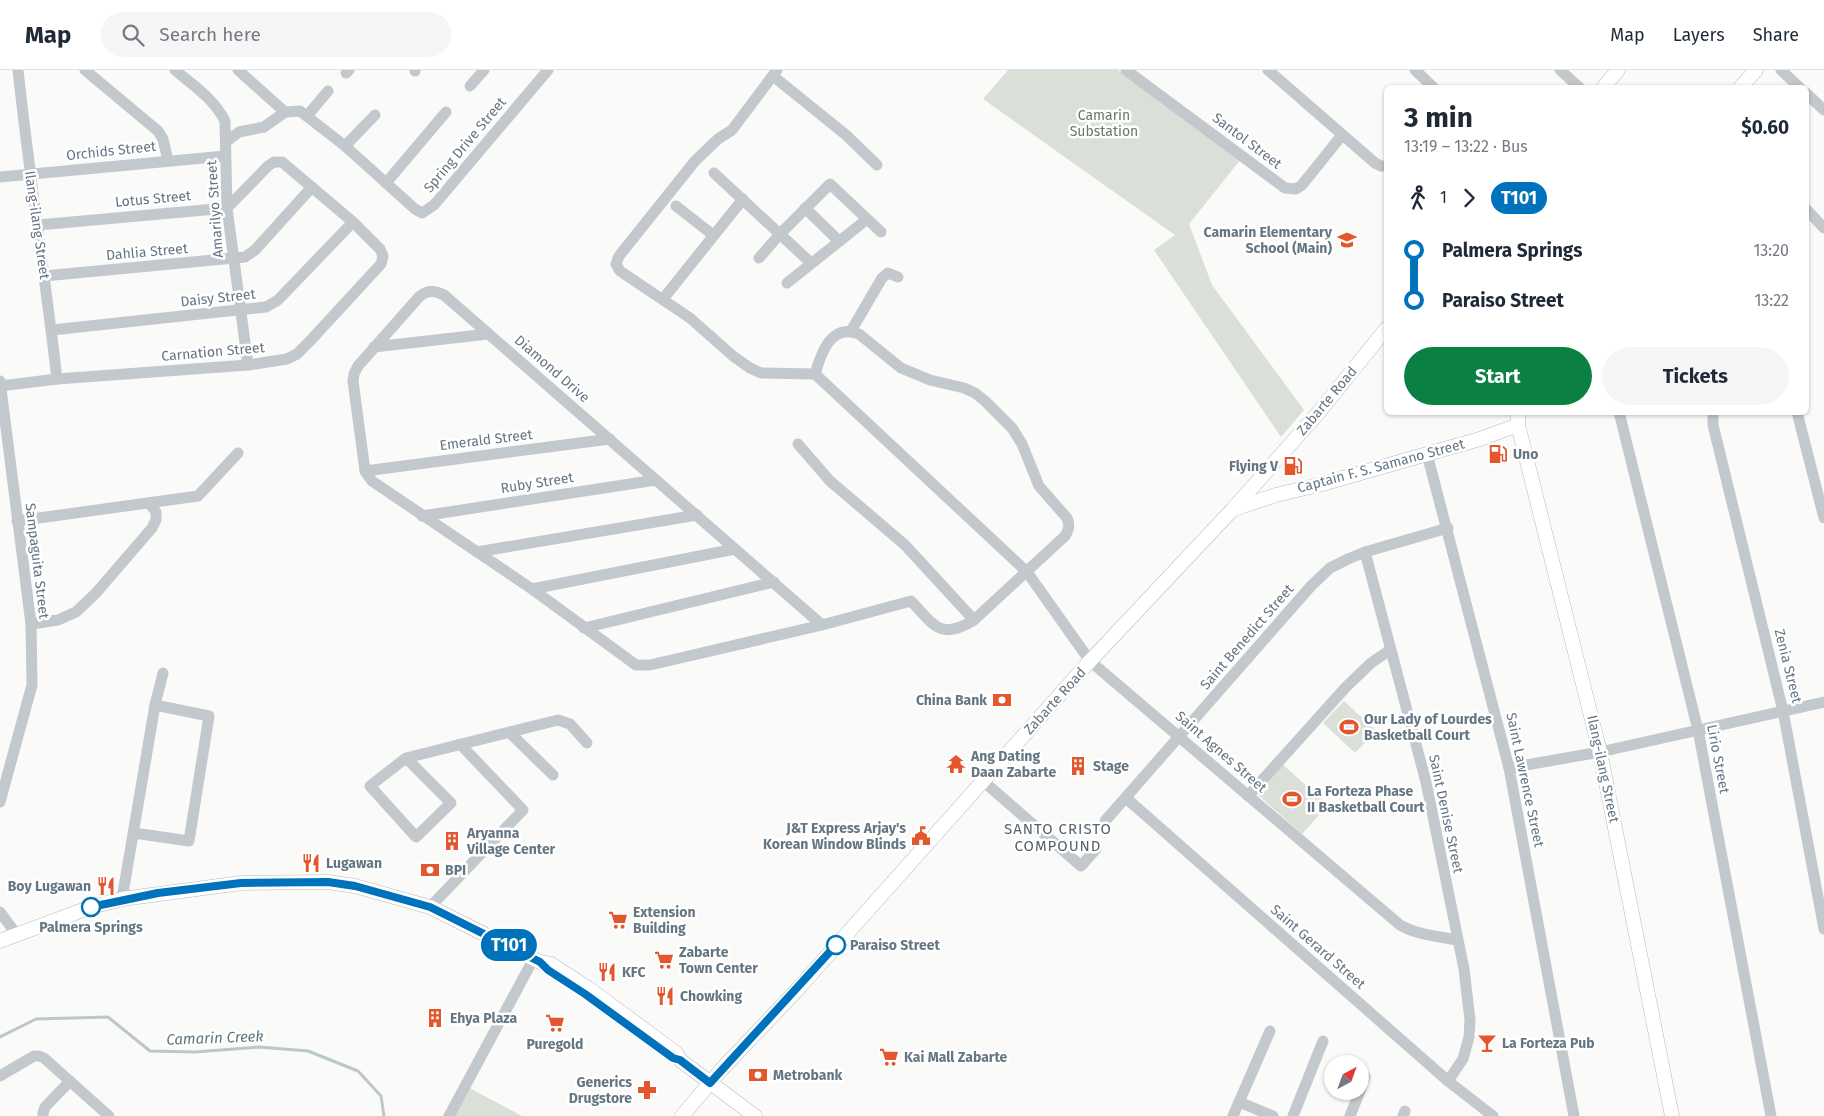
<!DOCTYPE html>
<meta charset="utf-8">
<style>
:root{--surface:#fff;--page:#f6f6f7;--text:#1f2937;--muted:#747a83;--line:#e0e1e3;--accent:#0b8043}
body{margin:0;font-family:"Fira Sans",sans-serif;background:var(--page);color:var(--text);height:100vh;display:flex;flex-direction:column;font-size:19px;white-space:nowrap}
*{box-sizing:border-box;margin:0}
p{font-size:16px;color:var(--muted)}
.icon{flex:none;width:28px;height:28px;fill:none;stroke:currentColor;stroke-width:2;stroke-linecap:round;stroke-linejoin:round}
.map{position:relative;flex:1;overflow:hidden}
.details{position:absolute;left:1384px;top:15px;width:425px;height:330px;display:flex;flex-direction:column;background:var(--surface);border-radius:8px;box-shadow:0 1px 4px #0004}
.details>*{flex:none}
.badge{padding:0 10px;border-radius:16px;font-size:18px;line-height:32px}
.needle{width:32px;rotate:41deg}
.fabs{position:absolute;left:1324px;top:985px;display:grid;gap:10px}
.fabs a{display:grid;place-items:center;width:45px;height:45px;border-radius:50%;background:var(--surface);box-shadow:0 1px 4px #0004;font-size:25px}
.map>.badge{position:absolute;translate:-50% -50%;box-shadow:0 0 0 2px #fff}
.legs{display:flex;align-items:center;gap:8px;height:55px;padding:0 20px;font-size:16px}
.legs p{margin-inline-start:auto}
.head{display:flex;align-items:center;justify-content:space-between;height:85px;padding:0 20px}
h1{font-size:28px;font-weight:700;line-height:38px}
.cta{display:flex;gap:10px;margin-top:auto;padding:10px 20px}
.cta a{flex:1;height:58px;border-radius:30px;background:var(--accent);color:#fff;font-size:20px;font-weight:700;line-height:58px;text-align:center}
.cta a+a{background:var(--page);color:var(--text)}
ul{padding:0 20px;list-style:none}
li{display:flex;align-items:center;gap:18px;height:50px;font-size:19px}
li i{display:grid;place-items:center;width:8px;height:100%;margin:0 6px;background:currentColor}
li i::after{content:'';width:12px;height:12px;margin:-6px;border:4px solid;border-radius:50%;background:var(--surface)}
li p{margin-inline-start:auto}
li:first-child i{background:linear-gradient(#0000 50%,currentColor 0)}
li:last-child i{background:linear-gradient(currentColor 50%,#0000 0)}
header{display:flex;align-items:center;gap:30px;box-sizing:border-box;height:70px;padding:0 25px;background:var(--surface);border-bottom:1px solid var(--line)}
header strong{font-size:24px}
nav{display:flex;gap:28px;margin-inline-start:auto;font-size:18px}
.search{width:350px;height:45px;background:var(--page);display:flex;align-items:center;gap:12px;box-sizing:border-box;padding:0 18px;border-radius:28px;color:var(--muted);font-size:19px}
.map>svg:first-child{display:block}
</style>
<header>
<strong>Map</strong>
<div class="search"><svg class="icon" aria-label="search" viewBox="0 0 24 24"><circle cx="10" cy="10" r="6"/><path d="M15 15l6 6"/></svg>Search here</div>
<nav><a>Map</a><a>Layers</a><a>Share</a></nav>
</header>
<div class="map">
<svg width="1824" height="1046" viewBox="0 0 1824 1046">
<rect width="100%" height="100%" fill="#fafaf8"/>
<g fill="#dadfd7">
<path d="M1008 0H1118L1241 89 1189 154 1212 215 1304 340 1281 367 1154 180 1175 165 983 29Z"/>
<path d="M1344 631 1376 661 1355 683 1323 653Z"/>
<path d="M1281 693 1328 735 1302 764 1255 722Z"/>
<path d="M462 1014 522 1046H445Z"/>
</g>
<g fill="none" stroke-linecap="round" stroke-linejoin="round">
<path stroke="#bbc7cb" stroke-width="3" d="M0 967 36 949 108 947 150 981 195 982 259 977 308 981 358 1001 381 1026 384 1046"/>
<g stroke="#b5babe" stroke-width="15">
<g id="major">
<path d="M1603 18 1618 0"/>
<path d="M1740 18 1756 0"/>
<path d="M1518 342V355L1600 682 1672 1046"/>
<path d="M1234 439 1276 425 1322 414 1480 369 1518 355"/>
<path d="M0 871 91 837 122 829 241 813 328 812 355 816 430 837 540 892 551 894 588 918 676 983 680 990 755 1046"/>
<path d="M682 1046 721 1000 796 921 1090 591 1233 439 1319 342 1386 259"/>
</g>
</g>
<g stroke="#c3c8cc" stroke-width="11">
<path d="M18 0C29 103 45 206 57 309"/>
<path d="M85 0 158 61 163 69 168 91"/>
<path d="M175 0C194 16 214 29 225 51L227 138 248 295"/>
<path d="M238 0 285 42"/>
<path d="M777 0 732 60 718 69 695 91 619 186 616 194 620 201 690 248 733 286 750 298 761 303 815 304 1027 502 1090 591 1400 855C1417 865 1437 866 1457 870"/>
<path d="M1126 0 1285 118 1296 119 1302 115 1342 65"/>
<path d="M1268 0 1375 93 1381 96H1386"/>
<path d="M1415 0 1434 18"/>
<path d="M1560 0 1580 18"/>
<path d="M1781 0 1800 18"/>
<path d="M415 1V0"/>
<path d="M346 3 349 0"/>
<path d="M773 6 846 65 877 95"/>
<path d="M470 16 484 0"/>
<path d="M1806 23 1824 40"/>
<path d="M307 46 328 21"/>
<path d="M226 72 239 62 264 57 285 42 300 41 345 76 415 139 422 143 434 135 548 0"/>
<path d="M345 76 375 45"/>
<path d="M714 103 811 193"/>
<path d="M0 107 225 86"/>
<path d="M386 113 446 42"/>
<path d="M676 136 713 165"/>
<path d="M805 138 839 171"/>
<path d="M1806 139 1824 158"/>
<path d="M759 188 780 164 830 114 881 162"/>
<path d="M44 206 245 187 255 180 312 117"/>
<path d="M787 213 866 150"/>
<path d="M663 229 743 129"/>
<path d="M52 260 266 237 278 230 353 152"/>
<path d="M851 261 882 208 888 203 898 207"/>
<path d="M374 277 488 264"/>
<path d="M815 304C821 283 831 253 859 264L901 298 930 310 964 318 975 323 985 331 1012 358 1022 374 1039 416 1067 448C1070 455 1069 459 1065 466L974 550C940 571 934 555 911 531L822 555 650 595H636L532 519 372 411 365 401 353 311 354 304 358 296 419 227C427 220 434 220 444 225L822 555"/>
<path d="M0 311 31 554 32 615 0 732"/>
<path d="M0 316 57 309 248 295 287 289 297 284 310 271 381 194 383 186 380 179 353 152 282 92H274L268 96 227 138 38 155"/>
<path d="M1619 342 1698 660 1771 1046"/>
<path d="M1713 342V355L1783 641 1824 859"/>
<path d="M1797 342 1824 448"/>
<path d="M798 374 830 411 905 475 974 550"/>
<path d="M1427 384 1509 698 1574 1046"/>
<path d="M365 401 610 369"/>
<path d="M422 446 656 410"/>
<path d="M17 451 198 426 238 383"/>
<path d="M477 482 697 445"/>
<path d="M1365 482 1426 712 1464 899 1470 950 1469 967 1463 989 1448 1011"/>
<path d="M532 519 735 479"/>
<path d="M31 554 58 550 76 542 96 523 152 458 156 450V442L150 434"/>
<path d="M584 558 774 512"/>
<path d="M510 663 553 705"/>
<path d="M406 688 451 733 416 767 370 716 406 688 558 650 570 654 587 673"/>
<path d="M1509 698 1600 682 1824 632"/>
<path d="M983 711 1081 796 1096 779"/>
<path d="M1248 726 1346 617 1371 593 1390 580"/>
<path d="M1126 728 1448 1011 1493 1046"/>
<path d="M1105 751 1311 516 1330 498 1348 489 1365 482 1448 458"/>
<path d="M134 763 189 771 209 646 155 635"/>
<path d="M122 829 155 635 163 603"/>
<path d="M430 837 523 740 460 674"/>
<path d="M0 842 17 865"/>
<path d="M0 1006 34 986H39L44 988 109 1046"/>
<path d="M1360 1021 1365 1007"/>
<path d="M1239 1032 1273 1046"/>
<path d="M43 1046V1043L45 1037 70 1011"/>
<path d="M449 1046 534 888"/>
<path d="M1233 1046 1270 961"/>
<path d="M1293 1046 1323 971"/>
<path d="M1350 1046 1360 1021"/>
<path d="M1403 1046 1405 1041"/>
</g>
<use href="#major" stroke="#fff" stroke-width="14"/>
</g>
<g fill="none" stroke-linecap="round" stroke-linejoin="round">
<g stroke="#fff" stroke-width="11">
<path id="line-1" d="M91 837 158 823 241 813 328 812 355 816 430 837 540 892 548 900 585 924 673 988 680 990 710 1013 836 875"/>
</g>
<use href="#line-1" stroke="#0072bc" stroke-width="8"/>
</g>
<defs>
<g id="school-bare" transform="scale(1.5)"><path d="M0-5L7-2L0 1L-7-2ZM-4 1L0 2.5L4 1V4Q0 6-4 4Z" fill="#e4572e" stroke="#fff" stroke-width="2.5" paint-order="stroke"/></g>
<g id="fuel-bare" transform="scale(1.5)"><path d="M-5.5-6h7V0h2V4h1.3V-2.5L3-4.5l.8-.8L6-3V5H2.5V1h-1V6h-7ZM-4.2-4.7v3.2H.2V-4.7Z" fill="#e4572e" stroke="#fff" stroke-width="2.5" paint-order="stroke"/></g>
<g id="bank-bare" transform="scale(1.5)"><path d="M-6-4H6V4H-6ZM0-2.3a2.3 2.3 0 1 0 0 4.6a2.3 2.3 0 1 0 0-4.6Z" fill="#e4572e" stroke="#fff" stroke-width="2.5" paint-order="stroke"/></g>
<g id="stadium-bare" transform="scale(1.5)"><path d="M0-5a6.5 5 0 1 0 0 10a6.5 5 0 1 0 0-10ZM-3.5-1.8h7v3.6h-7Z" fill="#e4572e" stroke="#fff" stroke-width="2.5" paint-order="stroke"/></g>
<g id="temple-bare" transform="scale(1.5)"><path d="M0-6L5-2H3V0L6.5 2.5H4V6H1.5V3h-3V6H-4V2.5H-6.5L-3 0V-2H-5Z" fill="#e4572e" stroke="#fff" stroke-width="2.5" paint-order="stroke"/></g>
<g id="building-bare" transform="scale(1.5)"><path d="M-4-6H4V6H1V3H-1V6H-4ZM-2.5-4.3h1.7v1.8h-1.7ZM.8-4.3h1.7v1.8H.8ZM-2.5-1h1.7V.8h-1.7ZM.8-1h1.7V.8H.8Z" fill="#e4572e" stroke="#fff" stroke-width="2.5" paint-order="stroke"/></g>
<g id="civic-bare" transform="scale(1.5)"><path d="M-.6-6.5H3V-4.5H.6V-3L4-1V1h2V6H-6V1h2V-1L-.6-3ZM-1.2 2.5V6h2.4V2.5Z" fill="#e4572e" stroke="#fff" stroke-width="2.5" paint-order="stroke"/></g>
<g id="restaurant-bare" transform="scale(1.5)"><path d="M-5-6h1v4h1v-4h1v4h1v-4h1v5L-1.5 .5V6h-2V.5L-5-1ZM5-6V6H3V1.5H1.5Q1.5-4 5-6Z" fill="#e4572e" stroke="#fff" stroke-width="2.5" paint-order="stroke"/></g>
<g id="supermarket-bare" transform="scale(1.5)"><path d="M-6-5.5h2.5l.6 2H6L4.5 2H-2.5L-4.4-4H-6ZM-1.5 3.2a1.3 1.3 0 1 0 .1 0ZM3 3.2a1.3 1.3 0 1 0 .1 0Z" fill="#e4572e" stroke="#fff" stroke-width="2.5" paint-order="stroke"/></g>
<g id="bar-bare" transform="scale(1.5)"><path d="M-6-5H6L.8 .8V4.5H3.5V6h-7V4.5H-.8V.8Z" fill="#e4572e" stroke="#fff" stroke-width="2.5" paint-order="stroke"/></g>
<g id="pharmacy-bare" transform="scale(1.5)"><path d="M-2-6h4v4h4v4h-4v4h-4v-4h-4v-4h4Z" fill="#e4572e" stroke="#fff" stroke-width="2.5" paint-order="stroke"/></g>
</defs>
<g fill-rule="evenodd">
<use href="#school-bare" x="1347" y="170"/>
<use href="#fuel-bare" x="1498" y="384"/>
<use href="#fuel-bare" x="1293" y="396"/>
<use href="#bank-bare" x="1002" y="630"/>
<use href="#stadium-bare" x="1349" y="657"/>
<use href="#temple-bare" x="956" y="694"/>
<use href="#building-bare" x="1078" y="696"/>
<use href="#stadium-bare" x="1292" y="729"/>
<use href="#civic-bare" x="921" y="766"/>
<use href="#building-bare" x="452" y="771"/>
<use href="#restaurant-bare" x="311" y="793"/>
<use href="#bank-bare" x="430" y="800"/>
<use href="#restaurant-bare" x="106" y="816"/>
<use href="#supermarket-bare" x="618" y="850"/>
<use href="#supermarket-bare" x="664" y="890"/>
<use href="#restaurant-bare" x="607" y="902"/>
<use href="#restaurant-bare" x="665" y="926"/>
<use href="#building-bare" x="435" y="948"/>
<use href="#supermarket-bare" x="555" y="953"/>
<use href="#bar-bare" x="1487" y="973"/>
<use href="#supermarket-bare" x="889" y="987"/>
<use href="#bank-bare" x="758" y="1005"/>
<use href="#pharmacy-bare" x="647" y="1020"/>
</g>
<g fill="#fff" stroke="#0072bc" stroke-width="2.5">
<circle cx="91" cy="837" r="9"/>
<circle cx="836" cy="875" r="9"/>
</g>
<g text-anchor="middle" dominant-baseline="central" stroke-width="5" stroke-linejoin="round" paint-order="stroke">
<g font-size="14" fill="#687a64" stroke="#fff">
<text x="1104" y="45">Camarin<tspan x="1104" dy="16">Substation</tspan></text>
</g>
<g font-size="14" fill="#657683" stroke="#fff">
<text transform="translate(1247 71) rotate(37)">Santol Street</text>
<text transform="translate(465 75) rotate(-50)">Spring Drive Street</text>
<text transform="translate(111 81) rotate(-6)">Orchids Street</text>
<text transform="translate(153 129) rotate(-5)">Lotus Street</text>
<text transform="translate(215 139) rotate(-94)">Amarilyo Street</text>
<text transform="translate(37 155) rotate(82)">Ilang-ilang Street</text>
<text transform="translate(147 182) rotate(-5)">Dahlia Street</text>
<text transform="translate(218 228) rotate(-6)">Daisy Street</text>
<text transform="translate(213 282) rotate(-5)">Carnation Street</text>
<text transform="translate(552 299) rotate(41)">Diamond Drive</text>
<text transform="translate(1327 331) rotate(-50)">Zabarte Road</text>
<text transform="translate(486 370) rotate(-7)">Emerald Street</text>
<text transform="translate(1381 396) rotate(-15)">Captain F. S. Samano Street</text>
<text transform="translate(537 413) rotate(-9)">Ruby Street</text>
<text transform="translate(37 491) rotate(83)">Sampaguita Street</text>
<text transform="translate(1247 567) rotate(-49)">Saint Benedict Street</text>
<text transform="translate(1788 596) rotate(76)">Zenia Street</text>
<text transform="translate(1055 631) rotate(-48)">Zabarte Road</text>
<text transform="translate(1221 682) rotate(41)">Saint Agnes Street</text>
<text transform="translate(1718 689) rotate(79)">Lirio Street</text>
<text transform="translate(1603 699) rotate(78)">Ilang-ilang Street</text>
<text transform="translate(1525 710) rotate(78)">Saint Lawrence Street</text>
<text transform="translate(1446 744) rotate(78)">Saint Denise Street</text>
<text transform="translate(1318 877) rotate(41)">Saint Gerard Street</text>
</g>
<g font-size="14" font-weight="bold" fill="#657683" stroke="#fff" text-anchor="start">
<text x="1332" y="162" text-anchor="end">Camarin Elementary<tspan x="1332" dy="16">School (Main)</tspan></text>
<text x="1513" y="384">Uno</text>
<text x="1278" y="396" text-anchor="end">Flying V</text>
<text x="987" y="630" text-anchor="end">China Bank</text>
<text x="1364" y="649">Our Lady of Lourdes<tspan x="1364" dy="16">Basketball Court</tspan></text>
<text x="971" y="686">Ang Dating<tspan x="971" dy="16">Daan Zabarte</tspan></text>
<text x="1093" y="696">Stage</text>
<text x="1307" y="721">La Forteza Phase<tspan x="1307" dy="16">II Basketball Court</tspan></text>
<text x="906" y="758" text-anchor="end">J&amp;T Express Arjay's<tspan x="906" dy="16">Korean Window Blinds</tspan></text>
<text x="467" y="763">Aryanna<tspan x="467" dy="16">Village Center</tspan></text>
<text x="326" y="793">Lugawan</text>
<text x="445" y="800">BPI</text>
<text x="91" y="816" text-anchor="end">Boy Lugawan</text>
<text x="633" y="842">Extension<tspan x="633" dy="16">Building</tspan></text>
<text x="679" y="882">Zabarte<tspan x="679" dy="16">Town Center</tspan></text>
<text x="622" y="902">KFC</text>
<text x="680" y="926">Chowking</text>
<text x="450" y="948">Ehya Plaza</text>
<text x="1502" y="973">La Forteza Pub</text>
<text x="555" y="974" text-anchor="middle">Puregold</text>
<text x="904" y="987">Kai Mall Zabarte</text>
<text x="773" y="1005">Metrobank</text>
<text x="632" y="1012" text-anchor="end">Generics<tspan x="632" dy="16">Drugstore</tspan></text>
</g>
<g font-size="14" font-weight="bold" fill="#657683" stroke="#fff">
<text x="91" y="857">Palmera Springs</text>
<text x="850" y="875" text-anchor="start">Paraiso Street</text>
</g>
<g font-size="15" letter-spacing="1" fill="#57646e" stroke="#fff">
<text x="1058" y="759">SANTO CRISTO<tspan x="1058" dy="17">COMPOUND</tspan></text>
</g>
<g font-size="15" font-style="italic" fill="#60757c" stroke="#fff">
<text transform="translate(215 968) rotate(-2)">Camarin Creek</text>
</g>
</g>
</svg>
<div class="fabs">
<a><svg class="needle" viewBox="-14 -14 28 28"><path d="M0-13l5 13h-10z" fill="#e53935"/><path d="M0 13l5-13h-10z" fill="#747a83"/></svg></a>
</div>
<b class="badge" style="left:509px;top:875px;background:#0072bc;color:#fff">T101</b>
<section class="details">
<div class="head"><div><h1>3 min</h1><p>13:19 – 13:22 · Bus</p></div><b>$0.60</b></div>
<div class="legs"><svg class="icon" aria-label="walk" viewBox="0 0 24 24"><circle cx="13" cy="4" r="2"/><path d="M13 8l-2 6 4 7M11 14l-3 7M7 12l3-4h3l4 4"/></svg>1<svg class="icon" aria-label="forward" viewBox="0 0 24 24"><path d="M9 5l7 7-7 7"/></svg><b class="badge" style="background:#0072bc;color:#fff">T101</b></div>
<ul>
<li><i style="color:#0072bc"></i><b>Palmera Springs</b><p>13:20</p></li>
<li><i style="color:#0072bc"></i><b>Paraiso Street</b><p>13:22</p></li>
</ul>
<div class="cta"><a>Start</a><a>Tickets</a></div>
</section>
</div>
